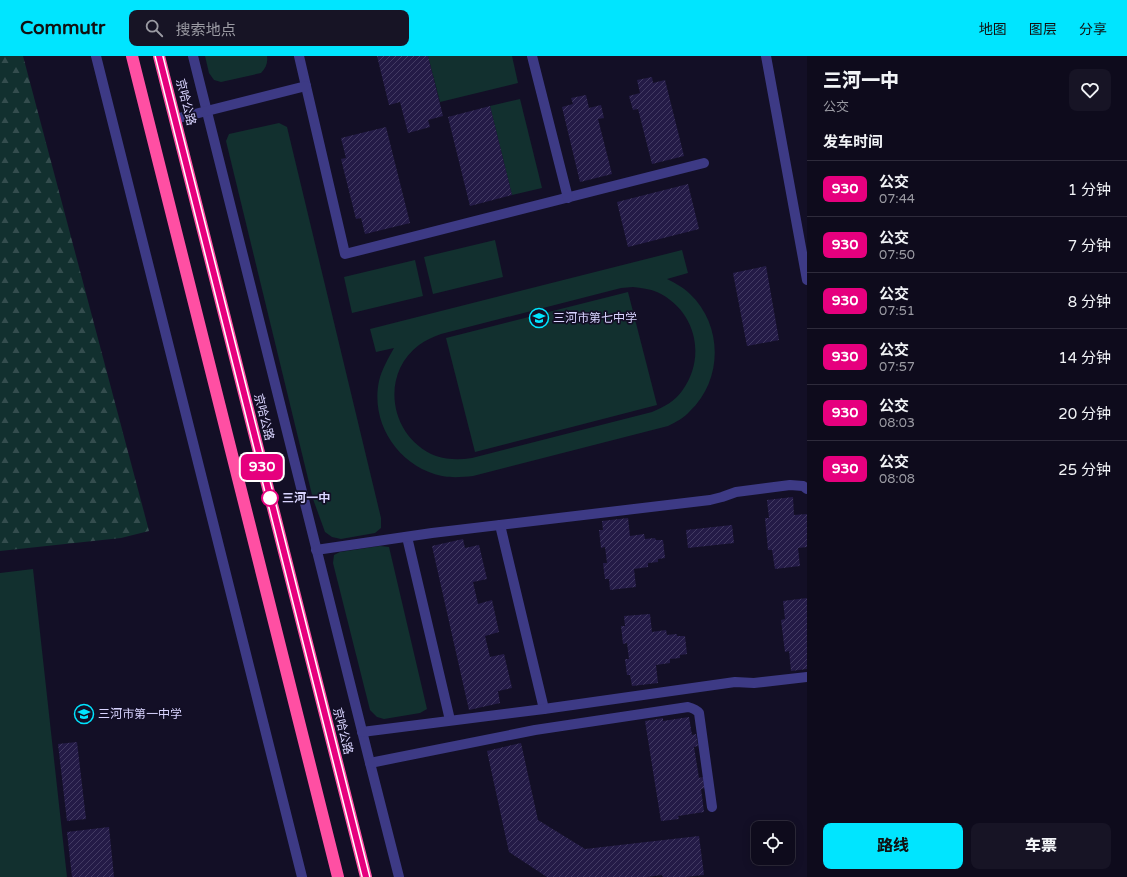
<!DOCTYPE html>
<html lang="zh">
<meta charset="utf-8">
<style>
:root{--surface:#0e0b1c;--page:#171425;--text:#f1f3f6;--muted:#9b9ba3;--line:#2e2b3b;--accent:#00e5ff}
body{margin:0;font-family:"Varela Round","Noto Sans SC",sans-serif;background:var(--page);color:var(--text);height:100vh;display:flex;flex-direction:column;font-size:15px;white-space:nowrap}
*{box-sizing:border-box;margin:0}
p{font-size:13px;color:var(--muted)}
.icon{flex:none;width:22px;height:22px;fill:none;stroke:currentColor;stroke-width:2;stroke-linecap:round;stroke-linejoin:round}
.map{position:relative;flex:1;overflow:hidden}
.details{display:flex;flex-direction:column;background:var(--surface);width:320px}
.details>*{flex:none}
.badge{padding:0 8px;border-radius:6px;font-size:14px;line-height:26px}
.fabs{position:absolute;left:751px;top:765px;display:grid;gap:8px}
.fabs a{display:grid;place-items:center;width:44px;height:44px;border-radius:8px;background:var(--surface);box-shadow:0 2px 10px #0003,0 0 0 1px var(--line);font-size:20px}
.map>.badge{position:absolute;translate:-50% -50%;box-shadow:0 0 0 2px #fff}
h2{padding:0 16px;font-size:15px;line-height:36px}
.round{display:grid;place-items:center;flex:none;width:42px;height:42px;border-radius:8px;background:var(--page)}
.summary{display:flex;align-items:center;justify-content:space-between;height:68px;padding:0 16px}
h1{font-size:19px;font-weight:800;line-height:30px}
.primary-button{display:flex;gap:8px;margin-top:auto;padding:8px 16px}
.primary-button a{flex:1;height:46px;border-radius:8px;background:var(--accent);color:#111;font-size:16px;font-weight:800;line-height:46px;text-align:center}
.primary-button a+a{background:var(--page);color:var(--text)}
ul{padding:0;list-style:none}
li{display:flex;align-items:center;gap:12px;height:56px;padding:0 16px;border-top:1px solid var(--line)}
li div{flex:1}
li b{display:block;font-size:15px}
li em{font-style:normal}
li .badge{min-width:44px;font-weight:700;text-align:center}
header{display:flex;align-items:center;gap:24px;box-sizing:border-box;height:56px;padding:0 20px;background:var(--accent);color:#111}
header strong{font-size:19px}
nav{display:flex;gap:22px;margin-inline-start:auto;font-size:14px}
.search{width:280px;height:36px;background:var(--page);display:flex;align-items:center;gap:10px;box-sizing:border-box;padding:0 14px;border-radius:8px;color:var(--muted);font-size:15px}
main{display:flex;flex:1;min-height:0}
.map>svg:first-child{display:block}
</style>
<header>
<strong>Commutr</strong>
<div class="search"><svg class="icon" aria-label="search" viewBox="0 0 24 24"><circle cx="10" cy="10" r="6"/><path d="M15 15l6 6"/></svg>搜索地点</div>
<nav><a>地图</a><a>图层</a><a>分享</a></nav>
</header>
<main>
<div class="map">
<svg width="807" height="821" viewBox="0 0 807 821">
<defs>
<pattern id="forest-firs" width="22" height="20" patternUnits="userSpaceOnUse"><rect width="22" height="20" fill="#12302f"/><path d="M5 1l3.5 6h-7zM16 11l3.5 6h-7z" fill="#344d4e"/></pattern>
<pattern id="building-hatch" width="6" height="6" patternUnits="userSpaceOnUse"><rect width="6" height="6" fill="#241b47"/><path d="M-1 1l2-2M0 6l6-6M5 7l2-2" fill="none" stroke="#433b63"/></pattern>
</defs>
<rect width="100%" height="100%" fill="#130f26"/>
<g fill="#12302f" fill-rule="evenodd">
<path d="M205 0H267C268 7 266 12 261 17L221 26 214 24 209 17Z"/>
<path d="M428 0H512L518 27 440 46Z"/>
<path d="M520 43 542 132 512 139 490 50Z"/>
<path d="M279 67 287 71 381 462V472L375 477 341 483 332 481 325 476 313 443 226 85 229 78Z"/>
<path d="M495 184 503 221 433 238 424 201Z"/>
<path d="M682 194 688 217 667 223C675 227 683 231 690 238 723 269 723 324 690 355 684 362 676 366 668 370L473 420C463 421 452 422 442 420 399 411 370 368 379 325 382 313 388 303 394 292L376 296 370 273ZM633 231C641 232 650 233 657 236 696 254 707 301 682 335 675 345 664 351 652 356L472 402C460 404 448 404 436 400 390 382 379 319 419 289 426 284 433 281 441 278L621 232Z"/>
<path d="M415 204 423 240 352 257 344 221Z"/>
<path d="M628 236 657 349 475 396 446 282Z"/>
<path d="M380 490 389 491 427 653 420 657 384 663 377 661 370 654 333 507 334 499 340 496Z"/>
<path d="M33 513 67 821H0V517Z"/>
</g>
<path fill="url(#forest-firs)" d="M0 0H23L149 475 121 482 0 495Z"/>
<g fill="url(#building-hatch)">
<path d="M377 0H428L443 60 428 64 430 71 408 77 400 46 389 49Z"/>
<path d="M652 21 653 27 665 24 684 100 652 108 638 53 633 54 629 40 640 37 637 24Z"/>
<path d="M586 39 589 52 601 49 604 62 598 63 612 118 580 126 562 51 573 48 571 42Z"/>
<path d="M490 50 512 139 470 150 448 61Z"/>
<path d="M386 71 410 167 365 178 361 162 356 163 341 103 346 102 341 82Z"/>
<path d="M688 128 699 173 628 191 617 146Z"/>
<path d="M766 210 779 284 747 290 733 217Z"/>
<path d="M793 441 794 459 807 458V491L798 492 800 510 775 513 772 494H768L765 462H769L767 444Z"/>
<path d="M628 462 630 480 644 478 645 483 655 482 656 484H663L665 502 658 503V506L648 507V511L634 513 636 531 610 534 609 523H605L603 507H607L605 491 601 492 599 474H603L602 465Z"/>
<path d="M732 469 734 487 688 492 686 474Z"/>
<path d="M463 483 465 492 479 489 487 523 473 526 478 548 492 544 499 576 485 580 490 601 504 598 512 632 498 635 500 647 469 654 432 490Z"/>
<path d="M807 542V613L791 615 789 595 785 596 781 564 785 563 783 545Z"/>
<path d="M650 558 652 576 666 574 667 579 677 578V580H685L687 598 680 599V602L670 603V607L656 609 658 627 632 630 630 619H627L625 603H629L627 587 623 588 621 570H625L624 560Z"/>
<path d="M689 661 692 679 696 678 698 690 694 691 699 722 703 721 705 732 701 733 704 756 678 760 679 763 661 765 645 665 663 662V665Z"/>
<path d="M77 686 86 763 67 765 58 688Z"/>
<path d="M521 687 538 764 585 793 699 780 704 819 684 821H663L662 819 646 821H547L509 796 487 695Z"/>
<path d="M109 771 114 821H72L67 776Z"/>
</g>
<g fill="none" stroke-linecap="round" stroke-linejoin="round">
<g stroke="#3d3a85" stroke-width="10">
<path d="M96 0 302 821"/>
<path d="M193 0 370 707 399 821"/>
<path d="M299 0 345 198 704 107"/>
<path d="M532 0 568 142"/>
<path d="M766 0 807 224"/>
<path d="M175 63 306 30"/>
<path d="M500 469 544 653"/>
<path d="M407 481 450 664"/>
<path d="M316 494 432 477 710 444 722 441 736 436 790 429 803 430 807 433"/>
<path d="M362 676 544 653 735 626 754 627 807 621"/>
<path d="M370 707 535 674 688 651C692 652 696 653 699 657L712 751"/>
</g>
<g stroke="#ff4fa3" stroke-width="12">
<path d="M132 0 338 821"/>
<path d="M159 0 366 821"/>
</g>
</g>
<g fill="none" stroke-linecap="round" stroke-linejoin="round">
<g stroke="#fff" stroke-width="9">
<path id="line" d="M159 0 366 821"/>
</g>
<use href="#line" stroke="#e6007e" stroke-width="6"/>
</g>
<defs>
<g id="school-ring" transform="scale(1)"><circle r="9.5" fill="#130f26" stroke="#00e5ff" stroke-width="1.5"/><path d="M0-5L7-2L0 1L-7-2ZM-4 1L0 2.5L4 1V4Q0 6-4 4Z" fill="#00e5ff"/></g>
</defs>
<g fill-rule="evenodd">
<use href="#school-ring" x="539" y="262"/>
<use href="#school-ring" x="84" y="658"/>
</g>
<circle fill="#fff" stroke="#e6007e" stroke-width="2" cx="270" cy="442" r="8"/>
<g text-anchor="middle" dominant-baseline="central" stroke-width="3.5" stroke-linejoin="round" paint-order="stroke">
<g font-size="12" fill="#d9d4ff" stroke="#130f26">
<text transform="translate(186 46) rotate(76)">京哈公路</text>
<text transform="translate(264 361) rotate(76)">京哈公路</text>
<text transform="translate(343 675) rotate(76)">京哈公路</text>
</g>
<g font-size="12" fill="#d9d4ff" stroke="#130f26" text-anchor="start">
<text x="553" y="262">三河市第七中学</text>
<text x="98" y="658">三河市第一中学</text>
</g>
<g font-size="12" font-weight="bold" fill="#d9d4ff" stroke="#130f26" text-anchor="start">
<text x="282" y="442">三河一中</text>
</g>
</g>
</svg>
<div class="fabs">
<a><svg class="icon" aria-label="locate" viewBox="0 0 24 24"><circle cx="12" cy="12" r="6"/><path d="M12 2v4M12 18v4M2 12h4M18 12h4"/></svg></a>
</div>
<b class="badge" style="left:262px;top:411px;background:#e6007e;color:#fff">930</b>
</div>
<section class="details">
<div class="summary"><div><h1>三河一中</h1><p>公交</p></div><a class="round"><svg class="icon" aria-label="heart" viewBox="0 0 24 24"><path d="M12 20l-8-8c-3-5 5-10 8-4 3-6 11-1 8 4z"/></svg></a></div>
<h2>发车时间</h2>
<ul>
<li><span class="badge" style="background:#e6007e;color:#fff">930</span><div><b>公交</b><p>07:44</p></div><em>1 分钟</em></li>
<li><span class="badge" style="background:#e6007e;color:#fff">930</span><div><b>公交</b><p>07:50</p></div><em>7 分钟</em></li>
<li><span class="badge" style="background:#e6007e;color:#fff">930</span><div><b>公交</b><p>07:51</p></div><em>8 分钟</em></li>
<li><span class="badge" style="background:#e6007e;color:#fff">930</span><div><b>公交</b><p>07:57</p></div><em>14 分钟</em></li>
<li><span class="badge" style="background:#e6007e;color:#fff">930</span><div><b>公交</b><p>08:03</p></div><em>20 分钟</em></li>
<li><span class="badge" style="background:#e6007e;color:#fff">930</span><div><b>公交</b><p>08:08</p></div><em>25 分钟</em></li>
</ul>
<div class="primary-button"><a>路线</a><a>车票</a></div>
</section>
</main>
